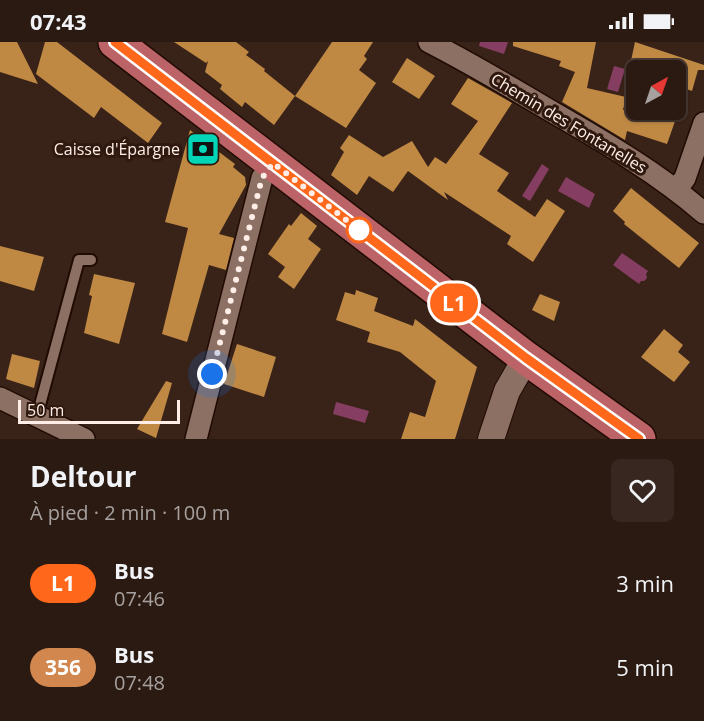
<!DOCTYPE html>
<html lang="fr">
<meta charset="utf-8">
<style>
:root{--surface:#2b1a12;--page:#372720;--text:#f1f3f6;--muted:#a6a19f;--line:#473832}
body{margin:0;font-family:"Open Sans",sans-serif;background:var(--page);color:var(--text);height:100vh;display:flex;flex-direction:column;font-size:22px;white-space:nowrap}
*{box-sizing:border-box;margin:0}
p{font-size:20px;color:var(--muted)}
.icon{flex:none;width:33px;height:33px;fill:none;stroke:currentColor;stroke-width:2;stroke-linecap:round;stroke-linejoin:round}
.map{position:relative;height:397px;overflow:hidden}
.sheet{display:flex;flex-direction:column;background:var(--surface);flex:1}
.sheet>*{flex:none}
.badge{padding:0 12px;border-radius:20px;font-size:21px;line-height:39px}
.needle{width:39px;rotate:40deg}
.buttons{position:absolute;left:626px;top:18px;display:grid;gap:12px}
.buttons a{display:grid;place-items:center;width:60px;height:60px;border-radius:9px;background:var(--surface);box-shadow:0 2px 4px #0004,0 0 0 2px var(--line);font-size:30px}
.scale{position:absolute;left:18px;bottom:15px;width:162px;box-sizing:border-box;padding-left:6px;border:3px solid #feeee7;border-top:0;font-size:16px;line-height:21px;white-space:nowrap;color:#feeee7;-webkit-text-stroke:4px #2f190f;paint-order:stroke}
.you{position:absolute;width:30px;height:30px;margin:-15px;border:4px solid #fff;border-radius:50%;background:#1a73e8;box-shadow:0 0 0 9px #1a73e833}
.map>.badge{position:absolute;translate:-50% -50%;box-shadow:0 0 0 3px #fff}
.round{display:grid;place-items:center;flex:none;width:63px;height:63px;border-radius:9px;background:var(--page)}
.summary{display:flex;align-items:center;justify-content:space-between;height:102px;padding:0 30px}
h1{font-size:28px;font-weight:700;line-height:45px}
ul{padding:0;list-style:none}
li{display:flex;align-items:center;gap:18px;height:84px;padding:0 30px}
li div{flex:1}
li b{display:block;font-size:22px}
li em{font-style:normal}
li .badge{min-width:66px;font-weight:700;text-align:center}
.status{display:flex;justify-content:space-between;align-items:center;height:42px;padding:0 30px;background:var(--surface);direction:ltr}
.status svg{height:16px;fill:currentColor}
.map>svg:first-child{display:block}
</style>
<div class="status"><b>07:43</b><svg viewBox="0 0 49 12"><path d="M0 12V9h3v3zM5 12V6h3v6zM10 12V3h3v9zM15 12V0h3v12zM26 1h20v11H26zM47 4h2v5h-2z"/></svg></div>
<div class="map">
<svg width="704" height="397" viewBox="0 0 704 397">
<rect width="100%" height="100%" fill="#392218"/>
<g fill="#853e62">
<path d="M480 0H508L504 12 479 4Z"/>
<path d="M614 24 625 27 618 50 607 47Z"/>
<path d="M542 122 549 127 530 159 522 154Z"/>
<path d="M566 135 595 152 589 166 558 149Z"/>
<path d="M622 211 648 229 646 232 647 236 644 239H641L639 242 613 223Z"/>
<path d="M336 360 369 369 365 381 333 372Z"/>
</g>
<g fill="#bf8944">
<path d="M0 0H17L38 42 0 30Z"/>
<path d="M45 0H57L162 81 148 101 101 65 94 76 36 32Z"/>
<path d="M174 0H236L249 10 246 13 265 27 264 29 295 54 274 83 245 60 242 65 220 47 222 43 205 30 208 19 206 21Z"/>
<path d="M332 0H373L364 14 367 17 359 28 376 41 346 86 295 54Z"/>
<path d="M513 0H596L587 46 626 55 623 68H679L667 102 627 89 625 98 562 60 575 30 559 24 561 19 513 4Z"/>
<path d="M635 0 704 23V28H698L692 49 675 43V28H629Z"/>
<path d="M407 16 435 34 419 57 392 40Z"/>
<path d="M468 36 512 61 479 112 509 131 497 149 535 175 547 157 565 169 533 220 507 202 511 194 444 150 448 158 408 129 393 150 369 134 357 153 331 133 344 110 340 106 349 93 383 115 412 99 428 125 435 115 446 122 478 79 451 62Z"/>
<path d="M190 88 235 122 233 125 245 135 246 143 219 192 234 196 226 228 209 223 187 300 162 292 188 186 165 180Z"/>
<path d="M631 146 699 201 679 226 624 182 625 180 613 169Z"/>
<path d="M301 171 317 184 308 197 321 207 294 247 278 235 285 225 268 212 289 182 291 184Z"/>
<path d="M0 204 44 215 34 249 0 239Z"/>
<path d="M94 232 135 241 119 302 84 291 92 254 89 253Z"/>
<path d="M356 248 378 256 374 269 413 284 415 277 477 325 455 397H401L410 370 425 375 436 339 400 310 367 300 370 290 336 278 345 250 355 253Z"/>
<path d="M540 252 560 260 554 279 532 268Z"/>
<path d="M664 287 683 303 678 310 690 320 674 340 641 315Z"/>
<path d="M237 302 276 315 264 355 224 342Z"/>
<path d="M12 312 40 319 34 346 6 337Z"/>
<path d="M166 339 172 341 156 396 137 387Z"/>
</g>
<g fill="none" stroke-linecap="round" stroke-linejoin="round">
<g stroke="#200b03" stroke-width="14">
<path id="service" d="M37 374 79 218H91"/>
</g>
<g stroke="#200b03" stroke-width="24">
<g id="minor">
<path d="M429 0C472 22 514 47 556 72 608 102 659 132 704 171"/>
<path d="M677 147 685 136 704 81"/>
<path d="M0 356 84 397"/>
<path d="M196 397 262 136 273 121"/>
</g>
</g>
<g stroke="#200b03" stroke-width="28">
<path id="tertiary" d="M491 397 507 349 526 316"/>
</g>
<g stroke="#200b03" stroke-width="36">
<path id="primary" d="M115 0 526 316 639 397"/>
</g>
<use href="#service" stroke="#8c7064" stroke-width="10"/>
<use href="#minor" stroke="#8c7064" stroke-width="21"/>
<use href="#tertiary" stroke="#8c7064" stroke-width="26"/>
<use href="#primary" stroke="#bb6366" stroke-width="33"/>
</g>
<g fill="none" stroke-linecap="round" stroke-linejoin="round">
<g stroke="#fff" stroke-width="14">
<path id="line" d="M115 0 526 316 639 397"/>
</g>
<use href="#line" stroke="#ff671b" stroke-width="9"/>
<path stroke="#feeee7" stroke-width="6" stroke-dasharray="0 10.8" d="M212 332 262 136 273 121 359 188"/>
</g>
<defs>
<g id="bank-square" transform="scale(1.725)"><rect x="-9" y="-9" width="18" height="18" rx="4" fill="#00d5b7" stroke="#2f190f"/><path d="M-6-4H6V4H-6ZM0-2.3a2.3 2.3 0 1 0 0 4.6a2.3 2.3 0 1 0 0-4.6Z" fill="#111"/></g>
</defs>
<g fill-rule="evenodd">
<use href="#bank-square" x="203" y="107"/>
</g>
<circle fill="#fff" stroke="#ff671b" stroke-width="3" cx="359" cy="188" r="12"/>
<g text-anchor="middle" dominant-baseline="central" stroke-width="6" stroke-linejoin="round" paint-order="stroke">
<g font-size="16" fill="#feeee7" stroke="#2f190f">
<text transform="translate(569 81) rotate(31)">Chemin des Fontanelles</text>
</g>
<g font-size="16" fill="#feeee7" stroke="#2f190f" text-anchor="end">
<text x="180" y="107">Caisse d'Épargne</text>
</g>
</g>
</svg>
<div class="buttons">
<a><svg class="needle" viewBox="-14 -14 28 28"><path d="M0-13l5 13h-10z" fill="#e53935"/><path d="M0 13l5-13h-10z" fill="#a6a19f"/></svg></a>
</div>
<div class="scale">50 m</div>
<div class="you" style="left:212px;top:332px"></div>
<b class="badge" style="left:454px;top:261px;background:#ff671b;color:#fff">L1</b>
</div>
<section class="sheet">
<div class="summary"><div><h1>Deltour</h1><p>À pied · 2 min · 100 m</p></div><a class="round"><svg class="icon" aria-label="heart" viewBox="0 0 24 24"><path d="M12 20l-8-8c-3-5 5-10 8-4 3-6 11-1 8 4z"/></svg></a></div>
<ul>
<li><span class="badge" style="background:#ff671b;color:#fff">L1</span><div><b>Bus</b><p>07:46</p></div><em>3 min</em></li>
<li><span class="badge" style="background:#d1874e;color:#fff">356</span><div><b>Bus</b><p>07:48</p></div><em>5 min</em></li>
</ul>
</section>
